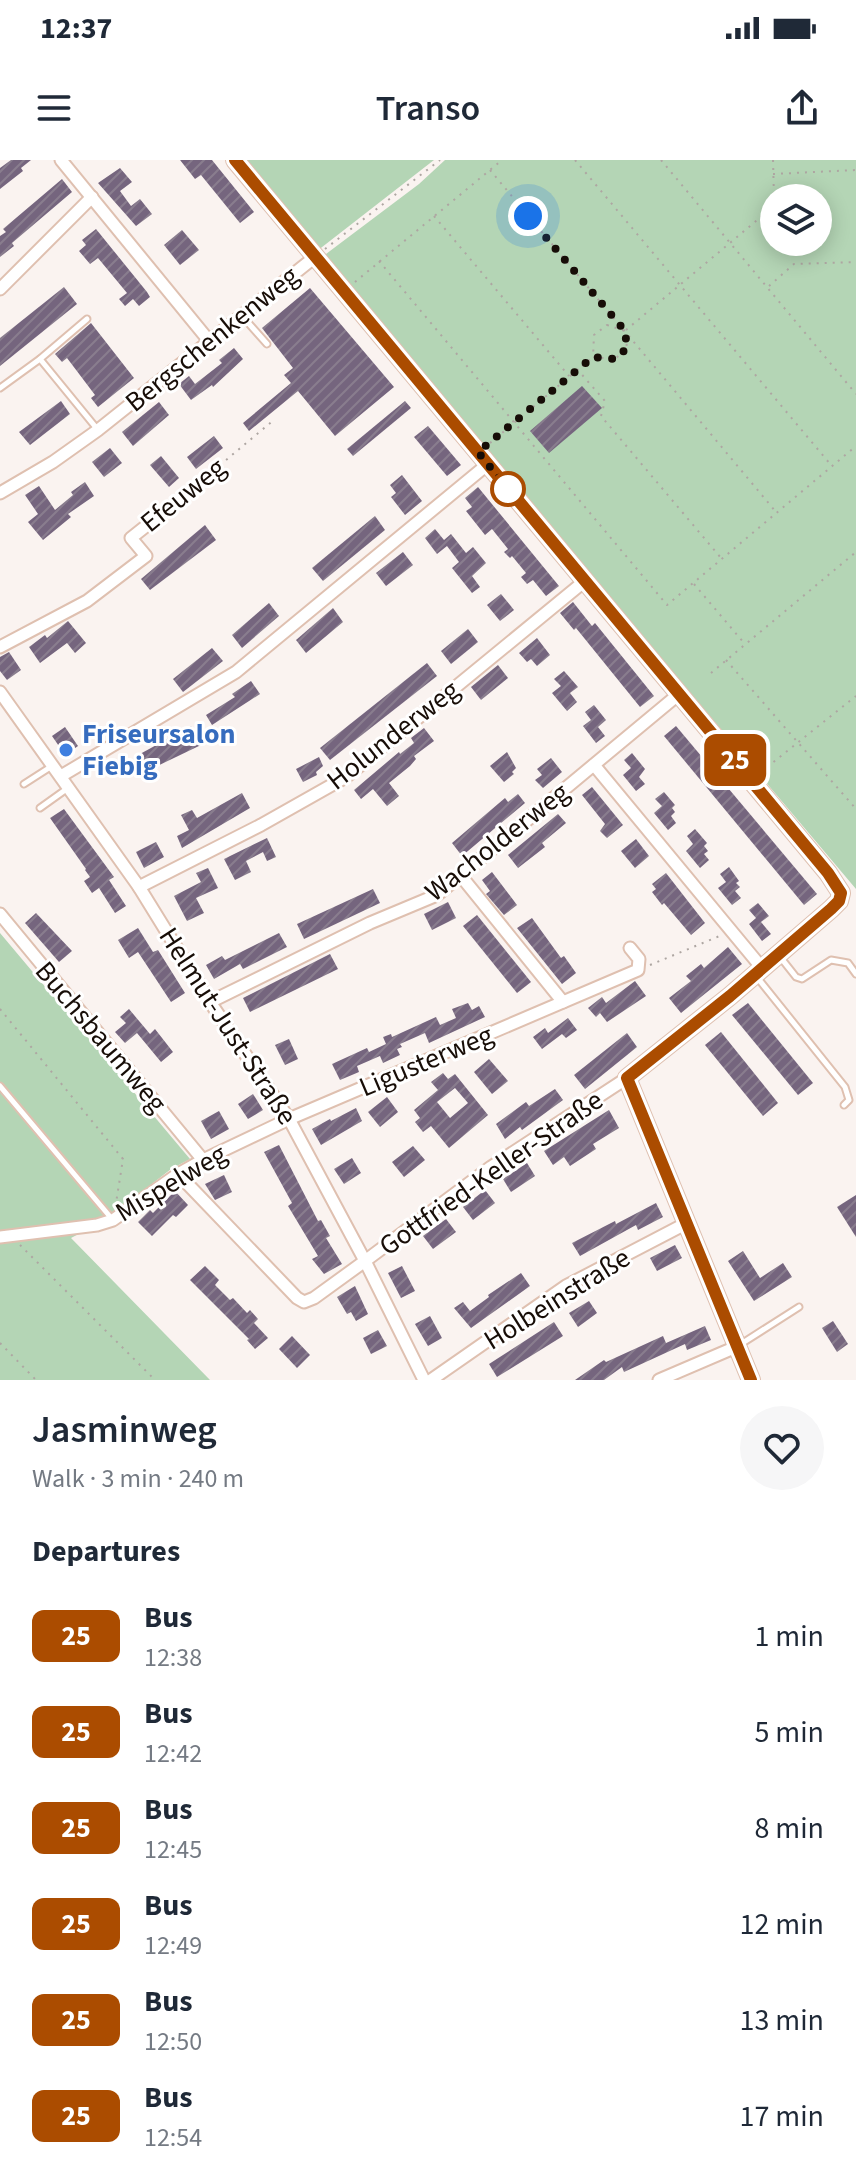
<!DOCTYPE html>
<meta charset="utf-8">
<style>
:root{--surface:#fff;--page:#f6f6f7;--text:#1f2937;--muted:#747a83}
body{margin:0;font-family:"Source Sans 3",sans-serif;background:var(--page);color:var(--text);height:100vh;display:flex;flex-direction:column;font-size:30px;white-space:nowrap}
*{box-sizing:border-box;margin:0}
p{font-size:26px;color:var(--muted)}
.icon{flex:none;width:44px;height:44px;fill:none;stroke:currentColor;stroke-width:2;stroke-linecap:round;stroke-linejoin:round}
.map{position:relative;height:1220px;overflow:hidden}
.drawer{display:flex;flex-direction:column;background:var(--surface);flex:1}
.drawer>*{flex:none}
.badge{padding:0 16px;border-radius:12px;font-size:28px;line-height:52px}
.tools{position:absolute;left:760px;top:24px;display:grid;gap:16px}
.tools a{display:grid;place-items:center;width:72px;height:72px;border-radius:50%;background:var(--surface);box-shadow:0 4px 20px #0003;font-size:40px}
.you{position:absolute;width:40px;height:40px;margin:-20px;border:6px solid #fff;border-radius:50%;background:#1a73e8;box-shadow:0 0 0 12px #1a73e833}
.map>.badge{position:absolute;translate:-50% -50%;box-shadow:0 0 0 4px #fff}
h2{padding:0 32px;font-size:30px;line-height:72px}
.round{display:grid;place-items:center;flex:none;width:84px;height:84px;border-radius:42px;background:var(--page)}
.head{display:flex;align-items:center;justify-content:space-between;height:136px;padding:0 32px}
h1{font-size:38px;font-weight:600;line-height:60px}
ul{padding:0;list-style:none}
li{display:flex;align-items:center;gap:24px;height:96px;padding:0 32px}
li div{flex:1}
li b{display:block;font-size:30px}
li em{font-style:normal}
li .badge{min-width:88px;font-weight:700;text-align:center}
.status{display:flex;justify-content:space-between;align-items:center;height:56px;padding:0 40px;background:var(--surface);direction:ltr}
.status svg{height:22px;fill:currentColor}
header{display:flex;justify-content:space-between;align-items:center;height:104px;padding:0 32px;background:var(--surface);font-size:36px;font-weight:600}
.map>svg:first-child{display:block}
</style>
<div class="status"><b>12:37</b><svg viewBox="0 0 49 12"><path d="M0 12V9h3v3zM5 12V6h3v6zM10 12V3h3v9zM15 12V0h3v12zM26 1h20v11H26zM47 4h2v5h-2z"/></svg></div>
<header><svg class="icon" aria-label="menu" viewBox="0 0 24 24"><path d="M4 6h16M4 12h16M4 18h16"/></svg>Transo<svg class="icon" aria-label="share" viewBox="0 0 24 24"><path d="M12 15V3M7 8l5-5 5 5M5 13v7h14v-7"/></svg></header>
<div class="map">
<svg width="856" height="1220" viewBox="0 0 856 1220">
<defs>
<pattern id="building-hatch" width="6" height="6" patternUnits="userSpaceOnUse" patternTransform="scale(2)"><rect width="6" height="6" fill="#75657e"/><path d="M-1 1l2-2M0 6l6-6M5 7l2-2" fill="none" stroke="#897d8e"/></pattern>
</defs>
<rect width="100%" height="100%" fill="#faf3f0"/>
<g fill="#b4d5b5" fill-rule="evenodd">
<path d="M241 0H434L317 91Z"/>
<path d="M445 0H856V729L322 97 419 24ZM774 38H818V82H774Z"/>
<path d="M0 773 190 999 171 1009 107 1059 71 1078 210 1220H0Z"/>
</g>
<g fill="url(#building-hatch)" fill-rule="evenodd">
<path d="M11 0H31L21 8 23 11 0 29V8Z"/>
<path d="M180 0H212L254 52 240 63 201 15 195 19Z"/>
<path d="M120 8 132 22 120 31 131 46 140 39 152 54 136 66 98 23Z"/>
<path d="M62 19 72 32 12 83 14 86 0 97V76L6 72 3 69Z"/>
<path d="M96 69 147 132 150 137 139 146 133 139 125 146 119 139 127 133 98 98 90 104 79 91 86 85 82 80Z"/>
<path d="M182 70 199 90 180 105 164 85Z"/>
<path d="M64 127 77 144 0 206V178Z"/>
<path d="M310 128 394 227 335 276 298 231 249 271 243 263 291 223 284 215 293 208 262 168Z"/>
<path d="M91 163 134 218 98 247 91 238 95 235 67 198 62 202 55 194Z"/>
<path d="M234 188 243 199 213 227 212 225 191 240 179 224 189 216 195 224 222 203 219 200Z"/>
<path d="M582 226 602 248 549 293 530 271Z"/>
<path d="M61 241 70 254 30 285 19 272Z"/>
<path d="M405 241 411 248 353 296 347 289Z"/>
<path d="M159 242 169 255 133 286 122 272Z"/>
<path d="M428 266 461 305 447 316 414 277Z"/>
<path d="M214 276 223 288 196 309 187 297Z"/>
<path d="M110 288 122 303 104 317 92 302Z"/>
<path d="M161 296 179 318 169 327 150 305Z"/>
<path d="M402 315 422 341 405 355 391 337 396 333 390 325Z"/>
<path d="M85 322 94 336 68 354 71 357 43 380 28 362 38 354 25 335 39 326 55 350 73 335 71 332Z"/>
<path d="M478 327 559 426 546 436 533 420 527 424 521 417 526 413 512 396 510 398 504 392 508 389 492 369 485 375 466 351 472 347 465 338Z"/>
<path d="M375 356 385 370 323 421 312 408Z"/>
<path d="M205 365 216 380 150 430 141 419Z"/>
<path d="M435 369 444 380 451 374 466 393 473 387 486 403 472 416 480 427 472 433 452 408 459 402 447 386 437 394 425 378Z"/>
<path d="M403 392 413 405 386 426 376 413Z"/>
<path d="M501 434 514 450 500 461 487 445Z"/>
<path d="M573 442 592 466 595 463 654 536 640 547 576 468 574 470 560 453Z"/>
<path d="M269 443 279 456 242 488 232 475Z"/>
<path d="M333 448 343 462 306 493 296 480Z"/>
<path d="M68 461 86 483 75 493 67 483 40 503 29 487 45 475 47 478Z"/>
<path d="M468 469 478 482 451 504 441 491Z"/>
<path d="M537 478 550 495 537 506 531 499 527 502 519 493Z"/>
<path d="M212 488 223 501 183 532 173 519Z"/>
<path d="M9 492 21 510 7 520 0 511V497Z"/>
<path d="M427 503 437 516 330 600 320 588Z"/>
<path d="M498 505 508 518 481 540 471 527Z"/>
<path d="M564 511 578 527 570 533 577 542 567 551 552 533 561 526 554 519Z"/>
<path d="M251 521 260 534 212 565 206 555 235 537 232 534Z"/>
<path d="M594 545 606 560 598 567 605 576 596 583 583 566 591 560 585 552Z"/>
<path d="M191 566 201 585 149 610 140 594Z"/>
<path d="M676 566 817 734 804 745 664 576Z"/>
<path d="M65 567 78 586 65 595 52 576Z"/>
<path d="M424 568 434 581 414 596 416 599 410 606 389 623 399 636 387 646 373 629 361 639 354 630 399 592 400 594 414 583 411 578Z"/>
<path d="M507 592 516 608 512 612 514 614 504 622 490 606Z"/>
<path d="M632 593 645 609 639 617 645 624 636 631 623 615 631 608 624 600Z"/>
<path d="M319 597 323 606 316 612 317 615 303 622 296 609Z"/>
<path d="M551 598 562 612 543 628 535 620 542 615 537 609Z"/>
<path d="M592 627 623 665 607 678 600 671 605 664 582 635Z"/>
<path d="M664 632 675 645 672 648 675 652 671 656 676 663 668 670 654 653 662 646 655 639Z"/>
<path d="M242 633 250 648 182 688 177 676 189 670 181 655 192 650 197 658Z"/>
<path d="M518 634 525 643 462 696 452 683 505 638 508 642Z"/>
<path d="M64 649 114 717 109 720 126 746 115 753 99 728 92 733 84 721 90 717 85 710 86 709 50 658Z"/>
<path d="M558 654 566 663 542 683 545 687 518 708 508 695Z"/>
<path d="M695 669 707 683 704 686 708 691 704 694 709 700 700 708 686 691 693 684 687 676Z"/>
<path d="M267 678 276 697 267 701 263 692 246 701 251 712 235 720 224 699Z"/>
<path d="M636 679 649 696 635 708 621 691Z"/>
<path d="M156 682 164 697 144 708 136 692Z"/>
<path d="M729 707 739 721 736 723 740 727 735 731 741 738 732 745 718 728 726 722 720 714Z"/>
<path d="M208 708 218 728 196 738 204 753 187 761 174 736 201 722 196 713Z"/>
<path d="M492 712 517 745 504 755 486 734 490 731 482 720Z"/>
<path d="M666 713 705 763 691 775 664 743 662 745 652 732 656 729 652 724Z"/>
<path d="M373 729 380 743 304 779 297 764Z"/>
<path d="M448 742 456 758 432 770 424 754Z"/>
<path d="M758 743 769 756 761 762 771 774 762 781 749 764 756 758 749 750Z"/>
<path d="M36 753 72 791 59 802 25 763Z"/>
<path d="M477 755 531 822 517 833 463 766Z"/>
<path d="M532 758 561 798 564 796 576 813 562 824 517 768Z"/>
<path d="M138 768 153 792 158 790 185 833 171 842 138 792 129 798 118 780Z"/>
<path d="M279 773 287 787 243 809 240 804 214 819 206 805 222 796 225 800Z"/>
<path d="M728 787 742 804 681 853 669 838 691 821 686 816 701 804 704 808Z"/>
<path d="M330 794 338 809 250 852 243 838Z"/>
<path d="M635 821 646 836 607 862 600 853 596 857 588 848 602 837 606 843Z"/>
<path d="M468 843 472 850 479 846 485 857 429 883 425 873 400 884 402 887 397 889 400 895 383 903 380 896 357 906 359 912 340 920 332 904 367 888 369 892 386 884 383 877 391 874 392 877 436 857 440 865 456 858 452 849Z"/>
<path d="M748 843 813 923 798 935 732 855Z"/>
<path d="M129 849 150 874 155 869 173 892 161 902 137 873 125 883 115 872 126 863 120 857Z"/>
<path d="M568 858 577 870 566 878 562 874 542 889 533 877 545 868 548 873Z"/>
<path d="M721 872 778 943 763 956 705 885Z"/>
<path d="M627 873 637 887 585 929 574 915Z"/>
<path d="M289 879 298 899 285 905 275 885Z"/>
<path d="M489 899 508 921 492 934 474 912Z"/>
<path d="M443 913 448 919 455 914 488 955 449 988 431 966 423 972 415 962 420 958 414 950 438 930 431 922ZM455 928 468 943 450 958 437 942Z"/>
<path d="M555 929 563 940 522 970 520 967 505 979 496 964 526 942 529 946Z"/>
<path d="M253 934 263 950 248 959 238 944Z"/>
<path d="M387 937 398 952 380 967 368 952Z"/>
<path d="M356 948 362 961 321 985 312 969 330 959 331 961Z"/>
<path d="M609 950 619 968 593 984 596 989 570 1006 564 997 553 1005 544 991Z"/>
<path d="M219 951 229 969 211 979 201 961Z"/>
<path d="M279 985 318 1061 321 1060 330 1076 326 1078 342 1104 324 1114 312 1099 318 1096 288 1046 292 1043 264 992Z"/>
<path d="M413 986 425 1000 404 1017 392 1002Z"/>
<path d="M352 998 361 1013 344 1024 334 1009Z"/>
<path d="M527 1003 535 1016 511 1032 503 1019Z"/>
<path d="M224 1015 232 1032 215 1040 205 1024Z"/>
<path d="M485 1030 495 1043 473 1060 463 1047Z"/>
<path d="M175 1031 188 1045 176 1057 173 1055 152 1076 138 1062 150 1050 153 1053Z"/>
<path d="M856 1035V1077L837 1047Z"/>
<path d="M656 1043 663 1057 638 1070 636 1065 580 1096 572 1083 615 1061 616 1064Z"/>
<path d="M446 1059 456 1072 433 1089 423 1076Z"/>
<path d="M675 1085 682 1098 657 1111 650 1098Z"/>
<path d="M743 1091 760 1118 783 1103 792 1117 754 1141 728 1101Z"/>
<path d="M205 1106 219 1120 215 1125 230 1140 233 1138 247 1153 250 1150 258 1159 254 1163 268 1178 255 1189 247 1180 249 1179 190 1120Z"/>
<path d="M402 1106 415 1131 401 1138 388 1113Z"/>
<path d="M521 1113 530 1126 471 1168 454 1148 463 1142 470 1151 489 1137 488 1135Z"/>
<path d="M355 1126 368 1154 356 1161 351 1152 347 1154 337 1137Z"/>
<path d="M589 1141 597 1153 578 1167 569 1153Z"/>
<path d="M430 1156 442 1178 428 1186 415 1164Z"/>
<path d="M833 1161 848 1184 837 1192 822 1168Z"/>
<path d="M554 1162 563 1176 497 1217 489 1204Z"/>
<path d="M705 1166 711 1180 687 1190 685 1184 624 1212 622 1207 604 1220H575L604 1200 606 1202 663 1176 666 1183Z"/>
<path d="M378 1170 387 1186 371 1194 363 1178Z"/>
<path d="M292 1176 310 1195 297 1208 279 1189Z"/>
</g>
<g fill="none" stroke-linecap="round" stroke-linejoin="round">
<g stroke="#dfc0b0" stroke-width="9">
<g id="lane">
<path d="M243 157 267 184"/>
<path d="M40 199 87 159"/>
<path d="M0 228 40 199 98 270"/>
<path d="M24 624 52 606"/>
<path d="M40 648 68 628"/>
<path d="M781 798 796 817 802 819 831 800 848 803 856 814"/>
<path d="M756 816 845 927 849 940 844 945"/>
<path d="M0 926 112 1059"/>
<path d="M741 1184 799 1147"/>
</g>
</g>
<g stroke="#dfc0b0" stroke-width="15">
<g id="street">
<path d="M61 0 210 182"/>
<path d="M0 129 92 37"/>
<path d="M0 333 53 302 98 270 315 97"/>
<path d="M0 487 87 441 146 396 131 378 170 347"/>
<path d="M0 532 139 727 210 842 289 959 365 1101 424 1220"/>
<path d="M594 605 762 808"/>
<path d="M61 616 236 512 488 304"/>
<path d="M461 716 563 842"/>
<path d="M139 727 261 665 346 617 586 420"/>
<path d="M0 754 203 1000"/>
<path d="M210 842 370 763 437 735 679 534"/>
<path d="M178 1014 297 1138 304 1142 314 1138 365 1101 491 1007 627 918"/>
<path d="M0 1077 97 1065 113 1060 178 1014 203 1000 289 959 638 810 639 799 630 788"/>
<path d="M431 1220 566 1126 685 1064"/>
<path d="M659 1220 736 1187"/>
</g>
</g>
<g stroke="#dfc0b0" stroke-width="20">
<path id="secondary" d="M235 0 828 713 841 733 839 741 831 749 730 836 627 918 751 1220"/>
</g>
<g stroke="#aea6a2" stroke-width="2" stroke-dasharray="2 6" stroke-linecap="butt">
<path d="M575 0 831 305"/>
<path d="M661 0 856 234"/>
<path d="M773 0 774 38"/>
<path d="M490 10 776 352"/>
<path d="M773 14 856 10"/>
<path d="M434 56 569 216"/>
<path d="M325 89 440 0"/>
<path d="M379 101 667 445 856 286"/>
<path d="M355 122 502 0"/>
<path d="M769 126 794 104 856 102"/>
<path d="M607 165 625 171 627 188 615 199 593 197 594 175Z"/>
<path d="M626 170 774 46"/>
<path d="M577 209 605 241 601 256 721 398"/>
<path d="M490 283 593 197"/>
<path d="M177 341 275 259"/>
<path d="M694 424 744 483"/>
<path d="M726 500 856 649"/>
<path d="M711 513 856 392"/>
<path d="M761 612 856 536"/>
<path d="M650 805 722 775"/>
<path d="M0 849 123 999 116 1043"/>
<path d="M20 1085 155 1220"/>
<path d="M0 1183 36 1220"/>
</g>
<use href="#lane" stroke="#fff" stroke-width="5"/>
<use href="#street" stroke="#fff" stroke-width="11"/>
<use href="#secondary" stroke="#fff" stroke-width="16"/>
</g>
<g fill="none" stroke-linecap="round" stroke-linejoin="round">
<g stroke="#fff" stroke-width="18">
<path id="line" d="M235 0 828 713 841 733 839 741 831 749 730 836 627 918 751 1220"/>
</g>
<use href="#line" stroke="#ab4c00" stroke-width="12"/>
<path stroke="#170d07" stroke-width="8" stroke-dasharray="0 14.4" d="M508 329 478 292 593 197 615 199 627 188 625 171 528 56"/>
</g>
<circle fill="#fff" stroke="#ab4c00" stroke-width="4" cx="508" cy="329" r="16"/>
<circle fill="#3f7fe0" stroke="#fff" stroke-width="3" cx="66" cy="590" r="8"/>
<g text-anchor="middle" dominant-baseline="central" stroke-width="6" stroke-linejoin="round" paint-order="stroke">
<g font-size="28" fill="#170d07" stroke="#fff">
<text transform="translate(212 179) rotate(-39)">Bergschenkenweg</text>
<text transform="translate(183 335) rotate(-39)">Efeuweg</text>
<text transform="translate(393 575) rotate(-38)">Holunderweg</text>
<text transform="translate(497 682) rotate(-38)">Wacholderweg</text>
<text transform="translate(228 866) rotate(57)">Helmut-Just-Straße</text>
<text transform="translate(101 877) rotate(50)">Buchsbaumweg</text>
<text transform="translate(426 901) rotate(-23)">Ligusterweg</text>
<text transform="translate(491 1013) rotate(-35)">Gottfried-Keller-Straße</text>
<text transform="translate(171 1023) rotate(-31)">Mispelweg</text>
<text transform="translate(557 1139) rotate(-32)">Holbeinstraße</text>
</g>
<g font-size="28" font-weight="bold" fill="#366cbe" stroke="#fff" text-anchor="start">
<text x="82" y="574">Friseursalon<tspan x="82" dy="32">Fiebig</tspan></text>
</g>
</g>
</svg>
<div class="tools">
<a><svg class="icon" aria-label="layers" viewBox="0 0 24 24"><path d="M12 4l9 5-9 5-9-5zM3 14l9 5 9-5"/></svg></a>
</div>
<div class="you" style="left:528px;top:56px"></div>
<b class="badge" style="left:735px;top:600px;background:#ab4c00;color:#fff">25</b>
</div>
<section class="drawer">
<div class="head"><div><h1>Jasminweg</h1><p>Walk · 3 min · 240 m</p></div><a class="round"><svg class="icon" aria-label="heart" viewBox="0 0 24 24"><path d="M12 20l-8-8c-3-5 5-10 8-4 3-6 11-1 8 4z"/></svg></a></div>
<h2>Departures</h2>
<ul>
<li><span class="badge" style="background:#ab4c00;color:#fff">25</span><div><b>Bus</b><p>12:38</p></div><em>1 min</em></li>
<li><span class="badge" style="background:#ab4c00;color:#fff">25</span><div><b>Bus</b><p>12:42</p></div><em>5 min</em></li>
<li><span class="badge" style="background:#ab4c00;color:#fff">25</span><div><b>Bus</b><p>12:45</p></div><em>8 min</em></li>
<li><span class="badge" style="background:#ab4c00;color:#fff">25</span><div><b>Bus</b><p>12:49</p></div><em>12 min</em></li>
<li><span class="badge" style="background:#ab4c00;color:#fff">25</span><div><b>Bus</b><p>12:50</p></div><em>13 min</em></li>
<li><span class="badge" style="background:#ab4c00;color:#fff">25</span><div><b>Bus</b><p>12:54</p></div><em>17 min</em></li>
</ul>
</section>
